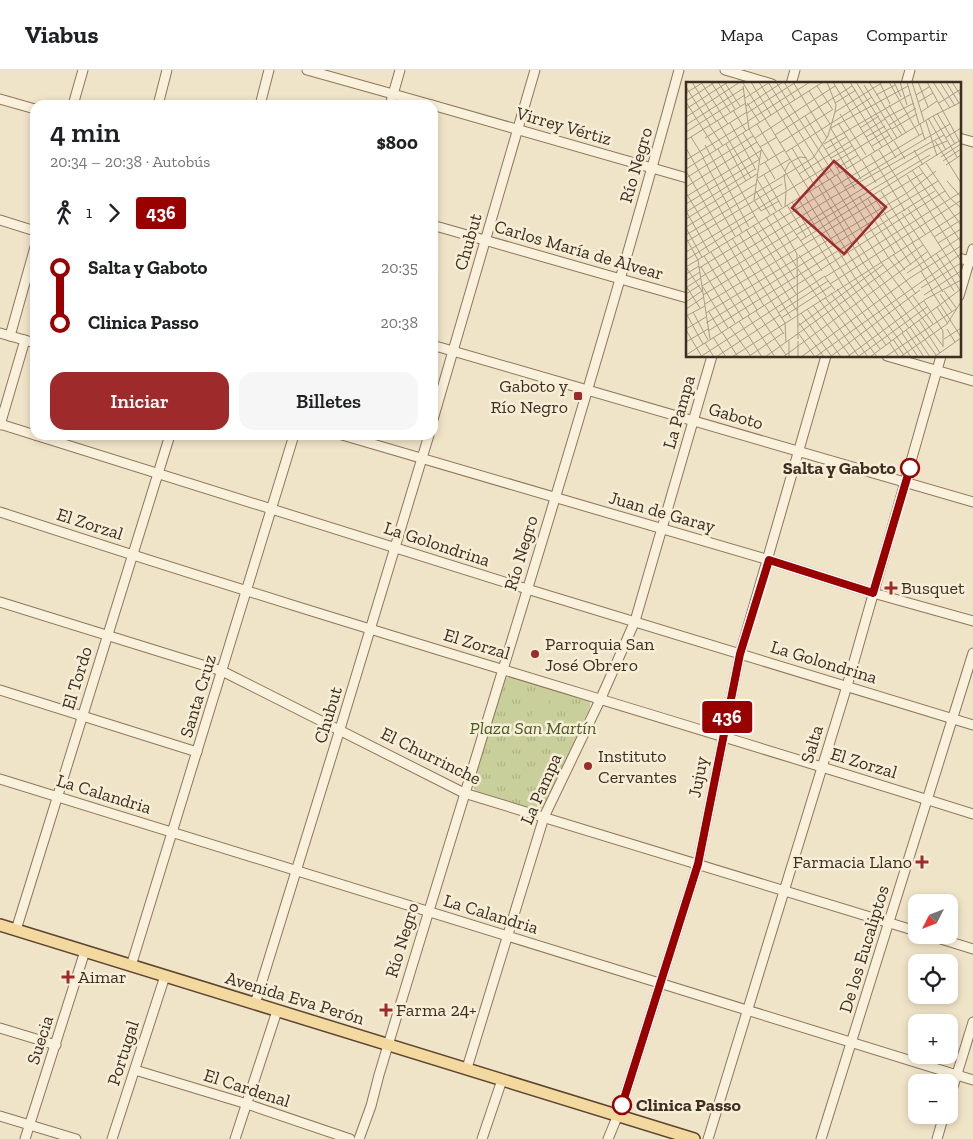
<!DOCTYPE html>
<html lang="es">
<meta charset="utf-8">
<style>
:root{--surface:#fff;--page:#f6f6f6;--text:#202124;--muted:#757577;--line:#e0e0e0;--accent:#9e2a2b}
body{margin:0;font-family:"Zilla Slab",serif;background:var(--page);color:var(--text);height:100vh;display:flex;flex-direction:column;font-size:19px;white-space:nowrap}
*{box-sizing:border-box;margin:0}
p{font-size:16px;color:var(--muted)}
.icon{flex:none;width:28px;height:28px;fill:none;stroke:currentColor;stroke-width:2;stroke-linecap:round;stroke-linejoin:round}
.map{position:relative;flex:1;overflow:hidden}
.sheet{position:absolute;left:30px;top:30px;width:408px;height:340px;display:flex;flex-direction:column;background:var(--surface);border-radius:15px;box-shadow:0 2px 8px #0003}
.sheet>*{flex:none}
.badge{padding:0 10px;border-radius:4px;font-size:18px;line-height:32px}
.needle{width:32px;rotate:228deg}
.tools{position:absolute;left:908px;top:824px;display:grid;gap:10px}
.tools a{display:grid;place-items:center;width:50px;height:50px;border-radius:10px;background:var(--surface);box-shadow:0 2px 8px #0003;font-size:25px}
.map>.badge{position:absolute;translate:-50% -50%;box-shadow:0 0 0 2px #fff}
.legs{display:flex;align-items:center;gap:8px;height:55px;padding:0 20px;font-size:16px}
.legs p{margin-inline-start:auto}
.summary{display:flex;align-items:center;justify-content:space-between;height:85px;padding:0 20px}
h1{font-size:28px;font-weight:600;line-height:38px}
.button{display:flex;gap:10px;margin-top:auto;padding:10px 20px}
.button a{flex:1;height:58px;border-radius:15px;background:var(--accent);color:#fff;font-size:20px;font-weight:600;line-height:58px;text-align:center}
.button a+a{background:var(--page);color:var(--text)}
ul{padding:0 20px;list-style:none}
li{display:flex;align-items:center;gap:18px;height:55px;font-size:19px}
li i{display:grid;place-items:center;width:8px;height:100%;margin:0 6px;background:currentColor}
li i::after{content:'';width:12px;height:12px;margin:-6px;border:4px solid;border-radius:50%;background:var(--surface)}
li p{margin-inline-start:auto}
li:first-child i{background:linear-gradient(#0000 50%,currentColor 0)}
li:last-child i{background:linear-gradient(currentColor 50%,#0000 0)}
header{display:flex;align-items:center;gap:30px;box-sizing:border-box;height:70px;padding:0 25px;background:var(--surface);border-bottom:1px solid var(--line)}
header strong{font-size:24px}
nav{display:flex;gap:28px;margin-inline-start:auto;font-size:18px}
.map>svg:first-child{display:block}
</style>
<header>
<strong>Viabus</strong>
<nav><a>Mapa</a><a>Capas</a><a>Compartir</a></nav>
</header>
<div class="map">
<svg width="973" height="1069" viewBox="0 0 973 1069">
<defs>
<pattern id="park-tufts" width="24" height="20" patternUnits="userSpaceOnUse" patternTransform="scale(1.25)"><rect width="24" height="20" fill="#c9cf9b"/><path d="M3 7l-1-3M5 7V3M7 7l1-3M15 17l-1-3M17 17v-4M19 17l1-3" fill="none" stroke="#aeb285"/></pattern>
</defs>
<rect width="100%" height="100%" fill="#f0e4c8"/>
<path fill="url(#park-tufts)" d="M511 606 587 629 590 632V637L544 737 537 740 476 721 472 715 504 609Z"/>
<g fill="#c9cf9b">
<path d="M539 619 552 623 543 650 531 646Z"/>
<path d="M503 648 519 653 516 661 500 655Z"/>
</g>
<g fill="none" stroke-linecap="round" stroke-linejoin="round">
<g stroke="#8d765c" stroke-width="11">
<g id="minor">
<path d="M307 0 432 35"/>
<path d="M725 0 772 14"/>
<path d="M791 14 795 0"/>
<path d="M906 14 910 0"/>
<path d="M0 29 35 39"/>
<path d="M73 35 83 0"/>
<path d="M158 35 167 0"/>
<path d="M260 35 269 0"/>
<path d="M390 35 400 0"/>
<path d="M432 35 687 108"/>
<path d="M959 68 973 72"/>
<path d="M0 150 35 161"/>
<path d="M432 155 687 228"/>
<path d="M959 188 973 192"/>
<path d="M959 226 973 179"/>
<path d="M0 263 35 273"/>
<path d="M10 266 35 177"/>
<path d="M432 275 973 432"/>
<path d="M887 286 973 311"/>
<path d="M432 353 535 0"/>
<path d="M0 354 35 365"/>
<path d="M0 355 25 270"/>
<path d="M35 365 527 519 973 655"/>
<path d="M342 365 769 490 873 523 973 551"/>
<path d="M0 442C323 548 649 642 973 744"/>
<path d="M0 532 222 601 464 723 916 861"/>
<path d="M0 620 197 682"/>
<path d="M0 709 973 1010"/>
<path d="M16 860 170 365"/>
<path d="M928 865 973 879"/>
<path d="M131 896 294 365"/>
<path d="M255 934 340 659 429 365"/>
<path d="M0 958 56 975"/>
<path d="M467 998 544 747 601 628 635 551 712 286"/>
<path d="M135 1000 247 1034 350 1069"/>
<path d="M949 1030 973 952"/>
<path d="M0 1046 76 1069"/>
<path d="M25 1069 85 881"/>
<path d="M112 1069 165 906"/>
<path d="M235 1069 277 941"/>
<path d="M359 1069 371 1036 379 1005C480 670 587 337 679 0"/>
<path d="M482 1069 502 1010"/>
<path d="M608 1069 622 1035 698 794 740 584 826 286"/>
<path d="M708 1069 847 616 941 286"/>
<path d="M821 1069 973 583"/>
<path d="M937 1069 944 1045"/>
</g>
</g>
<g stroke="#5b4430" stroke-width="14">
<path id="major" d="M0 855 694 1069"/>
</g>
<use href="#minor" stroke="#faf1dc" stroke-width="9"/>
<use href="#major" stroke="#f3d9a0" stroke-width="11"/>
</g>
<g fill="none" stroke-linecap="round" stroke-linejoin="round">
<g stroke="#fff" stroke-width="11">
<path id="line-1" d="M622 1035 698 794 740 584 769 490 873 523 910 398"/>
</g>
<use href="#line-1" stroke="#990100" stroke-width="8"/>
</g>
<g fill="#9e2a2b" stroke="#f7eed8" stroke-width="2">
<rect x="573" y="321" width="10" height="10" rx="2.5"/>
<path d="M888.5 510.5h5v5h5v5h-5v5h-5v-5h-5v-5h5z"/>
<circle cx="535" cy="584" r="5"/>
<circle cx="588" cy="696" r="5"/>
<path d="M919.5 784.5h5v5h5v5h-5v5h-5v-5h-5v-5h5z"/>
<path d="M65.5 899.5h5v5h5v5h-5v5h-5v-5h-5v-5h5z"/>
<path d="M383.5 932.5h5v5h5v5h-5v5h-5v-5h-5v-5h5z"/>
</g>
<g fill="#fff" stroke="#990100" stroke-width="2.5">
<circle cx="910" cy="398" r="9"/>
<circle cx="622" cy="1035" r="9"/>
</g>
<g text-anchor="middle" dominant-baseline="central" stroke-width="5" stroke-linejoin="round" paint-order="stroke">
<g font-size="18" fill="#3d2e20" stroke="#f7eed8">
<text transform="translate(564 56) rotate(16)">Virrey Vértiz</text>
<text transform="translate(636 95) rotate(-74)">Río Negro</text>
<text transform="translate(468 172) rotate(-74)">Chubut</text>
<text transform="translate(579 180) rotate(16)">Carlos María de Alvear</text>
<text transform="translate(679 342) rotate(-74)">La Pampa</text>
<text transform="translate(736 346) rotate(16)">Gaboto</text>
<text transform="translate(662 442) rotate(16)">Juan de Garay</text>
<text transform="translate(90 454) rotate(18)">El Zorzal</text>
<text transform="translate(437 474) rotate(18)">La Golondrina</text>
<text transform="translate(521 483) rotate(-73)">Río Negro</text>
<text transform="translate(477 574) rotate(17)">El Zorzal</text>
<text transform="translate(824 592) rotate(17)">La Golondrina</text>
<text transform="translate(77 608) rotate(-73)">El Tordo</text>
<text transform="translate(198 626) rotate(-73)">Santa Cruz</text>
<text transform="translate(328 645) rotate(-73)">Chubut</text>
<text transform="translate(812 674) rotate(-73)">Salta</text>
<text transform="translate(431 686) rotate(26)">El Churrinche</text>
<text transform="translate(864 693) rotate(17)">El Zorzal</text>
<text transform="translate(698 707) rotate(-79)">Jujuy</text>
<text transform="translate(541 719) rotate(-66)">La Pampa</text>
<text transform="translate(104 724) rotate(17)">La Calandria</text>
<text transform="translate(491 844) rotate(17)">La Calandria</text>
<text transform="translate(402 870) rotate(-73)">Río Negro</text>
<text transform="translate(864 879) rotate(-73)">De los Eucaliptos</text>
<text transform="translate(295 928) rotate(17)">Avenida Eva Perón</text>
<text transform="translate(40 970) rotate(-72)">Suecia</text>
<text transform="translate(123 983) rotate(-72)">Portugal</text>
<text transform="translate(247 1018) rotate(18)">El Cardenal</text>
</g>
<g font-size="18" fill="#3d2e20" stroke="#f7eed8" text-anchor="start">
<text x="568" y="316" text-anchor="end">Gaboto y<tspan x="568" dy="21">Río Negro</tspan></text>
<text x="901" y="518">Busquet</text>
<text x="545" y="574">Parroquia San<tspan x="545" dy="21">José Obrero</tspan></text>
<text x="598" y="686">Instituto<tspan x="598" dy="21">Cervantes</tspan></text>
<text x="912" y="792" text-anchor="end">Farmacia Llano</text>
<text x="78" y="907">Aimar</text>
<text x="396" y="940">Farma 24+</text>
</g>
<g font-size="18" font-weight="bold" fill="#3d2e20" stroke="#f7eed8" text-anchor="end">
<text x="896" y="398">Salta y Gaboto</text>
<text x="636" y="1035" text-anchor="start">Clinica Passo</text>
</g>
<g font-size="18" font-style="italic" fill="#4d5a26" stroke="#f7eed8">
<text x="533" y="658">Plaza San Martín</text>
</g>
</g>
<g transform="translate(686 12)">
<rect width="275" height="275" fill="#f0e4c8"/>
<path fill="none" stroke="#a89b85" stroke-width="1" d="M6 0 30 39M15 0 42 42M25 0 44 30M32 0 49 27M65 0 85 33M73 0 187 185 250 273M82 0 143 98M90 0 149 94M98 0 109 18M107 0 141 56M147 0 189 70M155 0 196 65M164 0 210 76M170 0 207 59M183 0 216 53M203 0 233 53M208 0 215 15M214 0 221 23M221 0 233 42M226 0 238 39M232 0 242 25M241 0 275 62M247 0 264 26M254 0 269 24M260 0 273 21M266 0 275 14M39 1 54 24M57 1 175 192 217 250M194 1 204 22M178 3 211 56M57 4 63 47 82 78M131 4 147 28M0 5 24 43M123 9 144 42 186 15M0 11 16 1M190 13 209 3M230 13 243 5M59 16 84 0M0 19 29 0M0 20 30 68M232 20 247 11M61 21 74 41M149 21 170 8M253 21 275 7M203 23 220 51M60 24 97 0M0 27 42 0M47 28 60 49M149 30 197 0M235 30 251 19M61 31 110 0M251 31 269 62M154 32 180 73M119 34 154 91M247 34 271 75M0 35 54 0M199 36 228 21M242 36 260 68M31 38 65 96M62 39 124 0M240 39 251 74M44 41 70 88M152 41 175 78M71 42 114 115M234 42 239 58M0 43 58 6M23 43 37 64M203 43 230 26M144 45 175 97M145 46 222 4M174 46 193 34M206 47 231 32M0 50 59 13M57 51 73 77M89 53 166 4M5 55 18 76M180 55 199 44M19 56 61 30M69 56 149 4M259 56 275 46M144 57 161 87M0 58 60 21M208 59 219 77M249 59 275 101M94 61 146 28M40 62 60 99M138 62 225 12M19 63 63 145M186 64 204 53M74 65 91 55M0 66 49 154M106 66 130 106M32 67 71 138 109 197M140 67 160 55M193 68 275 197M228 68 237 83M100 70 144 42M185 73 219 129M255 75 275 62M17 76 56 150M145 76 166 64M0 78 62 40M176 78 190 101M257 79 275 67M79 80 89 97M240 81 264 116 275 126M74 83 99 68M260 83 275 73M233 85 275 143M151 86 172 73M0 87 137 0M226 88 275 160M0 89 78 224M99 89 103 81 114 75 121 76M158 89 169 107M98 92 100 108M113 92 199 37M78 93 96 125M151 93 202 175 230 212M221 93 275 179M0 96 67 54M72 96 104 77M133 96 146 88M71 97 90 129M144 97 195 180 257 264M261 99 275 115M132 104 177 181 223 246M0 105 71 60M159 105 264 42M70 109 84 133M195 109 227 160M0 111 71 228M37 113 71 92M118 113 169 196 225 275M1 114 76 68M173 114 209 171M187 114 237 188M112 116 163 200 205 259M182 117 225 183M106 120 157 204 200 263M0 122 74 77M101 123 120 155M99 124 100 109M222 127 239 152M93 128 136 189M0 129 23 170M75 129 68 118 75 68M75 129 93 119M0 130 69 87M87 131 111 172 112 257M216 131 268 209M80 135 110 184M0 137 37 114M67 143 110 212M0 145 70 102M0 146 16 175M60 147 111 229M53 152 105 236M0 153 127 76 142 54 149 30 150 23 141 0M110 153 244 73M248 155 275 138M0 156 12 178 24 257M46 156 99 241 100 260M114 159 273 59M0 160 96 102M226 160 257 210M252 161 275 147M0 170 205 46M25 170 64 233M250 171 275 210M207 172 219 188M113 173 140 214M18 174 57 237M0 178 69 134M0 185 16 209M0 185 247 34 275 20M15 185 49 241M13 186 237 51M112 187 173 275M235 189 246 208M221 191 275 155M0 192 13 184M15 195 145 116 258 53M139 195 275 110M139 195 149 208M0 199 14 190M144 202 274 119M0 204 14 226M16 204 242 67 261 59M1 205 15 196M17 205 42 246M235 206 275 181M151 207 194 267M245 208 275 255M258 209 271 227M145 211 191 275M0 212 14 203M254 212 266 230M17 213 112 155M238 213 275 189M227 214 247 242M139 215 182 275M238 219 257 249V265M0 220 16 209M19 222 237 91M127 223 164 274M79 224 98 252M251 225 262 242M0 227 18 215M121 227 155 275M70 229 100 273M7 230 22 258M23 230 35 250M20 231 221 111 250 89M92 231 142 199M115 231 146 275M1 233 17 262M0 234 19 224M62 234 89 275M95 236 145 204M233 238 254 271M53 239 76 275M20 241 252 99M113 241 138 275M112 244 197 183M44 245 64 273M224 245 244 275M0 247 20 235M261 247 269 260M0 248 16 275M220 248 238 275M22 249 249 109M36 250 52 275M216 251 232 275M113 252 129 275M27 255 40 275M207 257 219 275M258 257 275 246M103 259V275M112 259V275M0 260 22 247M203 260 213 275M19 261 28 275M0 273 259 109M173 274 241 225M14 275 139 194M30 275 94 233M46 275 275 130M62 275 97 251M79 275 237 163M97 275 241 170M115 275 224 196 275 164M129 275 275 172M144 275 234 208M161 275 240 217 275 198M184 275 275 207M199 275 270 227M214 275 261 242 275 220M248 275 275 256"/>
<path fill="#9e2a2b" fill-opacity="0.15" stroke="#9e2a2b" stroke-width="2.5" d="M148 79 200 125 158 172 106 126Z"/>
<rect width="275" height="275" fill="none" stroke="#3d2e20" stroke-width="2.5"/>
</g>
</svg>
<div class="tools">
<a><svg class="needle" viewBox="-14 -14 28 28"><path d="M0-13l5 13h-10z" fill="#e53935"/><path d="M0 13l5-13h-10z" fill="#757577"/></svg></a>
<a><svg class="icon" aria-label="locate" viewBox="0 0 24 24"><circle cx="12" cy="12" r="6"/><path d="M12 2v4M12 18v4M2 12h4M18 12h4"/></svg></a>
<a>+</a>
<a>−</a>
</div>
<b class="badge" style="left:727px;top:647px;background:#990100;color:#fff">436</b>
<section class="sheet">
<div class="summary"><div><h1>4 min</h1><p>20:34 – 20:38 · Autobús</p></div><b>$800</b></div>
<div class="legs"><svg class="icon" aria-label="walk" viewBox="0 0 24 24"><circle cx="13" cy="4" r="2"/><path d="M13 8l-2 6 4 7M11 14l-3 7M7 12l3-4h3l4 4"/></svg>1<svg class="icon" aria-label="forward" viewBox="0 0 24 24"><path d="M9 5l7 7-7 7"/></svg><b class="badge" style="background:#990100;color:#fff">436</b></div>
<ul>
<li><i style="color:#990100"></i><b>Salta y Gaboto</b><p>20:35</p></li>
<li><i style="color:#990100"></i><b>Clinica Passo</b><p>20:38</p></li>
</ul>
<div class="button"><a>Iniciar</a><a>Billetes</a></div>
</section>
</div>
